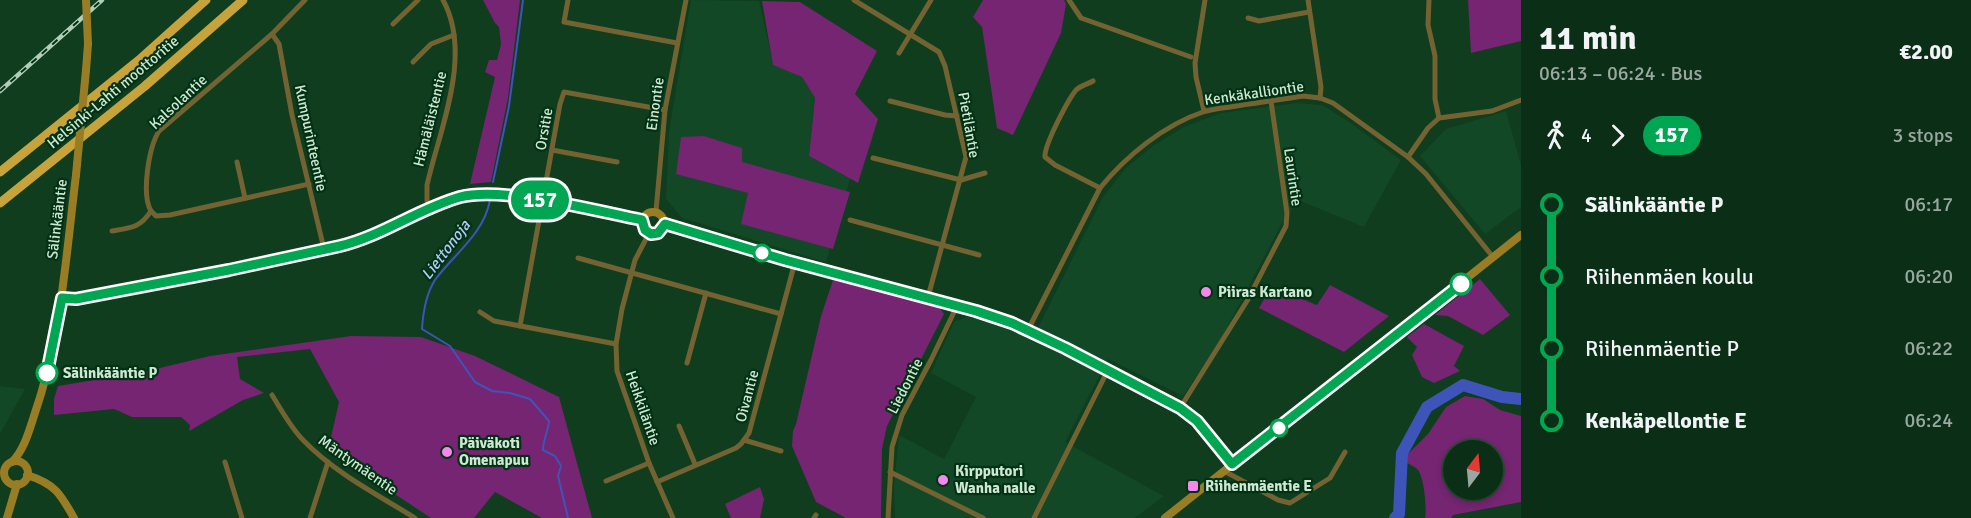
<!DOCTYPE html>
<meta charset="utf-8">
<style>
:root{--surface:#0b2e16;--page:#14361f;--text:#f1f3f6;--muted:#9aa8a1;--line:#2b4a35}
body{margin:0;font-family:Signika,sans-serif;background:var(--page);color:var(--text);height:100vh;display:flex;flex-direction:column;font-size:22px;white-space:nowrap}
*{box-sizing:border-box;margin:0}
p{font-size:20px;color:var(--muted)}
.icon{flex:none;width:33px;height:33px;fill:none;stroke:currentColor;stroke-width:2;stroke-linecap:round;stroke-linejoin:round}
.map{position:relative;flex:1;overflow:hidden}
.drawer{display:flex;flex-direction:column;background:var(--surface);width:450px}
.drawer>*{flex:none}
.badge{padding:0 12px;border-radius:20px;font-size:21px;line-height:39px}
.needle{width:39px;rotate:16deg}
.fabs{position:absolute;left:1443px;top:440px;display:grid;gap:12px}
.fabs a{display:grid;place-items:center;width:60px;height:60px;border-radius:50%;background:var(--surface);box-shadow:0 3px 9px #0003,0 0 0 2px var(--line);font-size:30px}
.map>.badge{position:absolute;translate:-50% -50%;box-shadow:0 0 0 3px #fff}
.legs{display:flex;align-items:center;gap:9px;height:66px;padding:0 18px;font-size:20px}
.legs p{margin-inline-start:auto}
.overview{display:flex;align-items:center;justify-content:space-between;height:102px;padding:0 18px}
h1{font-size:33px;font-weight:800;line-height:45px}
ul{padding:0 18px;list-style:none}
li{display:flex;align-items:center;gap:21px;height:72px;font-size:22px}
li i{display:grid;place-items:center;width:9px;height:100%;margin:0 8px;background:currentColor}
li i::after{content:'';width:15px;height:15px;margin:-8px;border:4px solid;border-radius:50%;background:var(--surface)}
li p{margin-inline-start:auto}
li:first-child i{background:linear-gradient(#0000 50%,currentColor 0)}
li:last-child i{background:linear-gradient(currentColor 50%,#0000 0)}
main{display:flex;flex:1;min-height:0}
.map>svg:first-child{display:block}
</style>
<main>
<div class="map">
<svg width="1521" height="518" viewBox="0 0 1521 518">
<rect width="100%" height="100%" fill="#0f3d1e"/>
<g fill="#124825">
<path d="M691 0 759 1 773 64 802 77 815 98 809 156 850 179 826 262 682 218 666 199 669 132Z"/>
<path d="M1297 103 1322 105 1345 119 1401 160 1364 227 1298 200 1282 223 1220 341 1183 396 1108 359 1065 442 1164 496 1135 518H895L894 485 899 435 944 459 976 397 931 373 954 322 969 316 990 321 1032 340 1103 197 1126 168 1153 146 1184 127 1221 113Z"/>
<path d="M1506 111 1521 165V207L1485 234 1420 156 1446 129Z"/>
<path d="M0 386 25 389 0 434Z"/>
</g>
<g fill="#752571" fill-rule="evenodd">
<path d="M483 0H520L508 98 491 182 470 184 495 77 485 72 489 60H497L501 44 499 27 495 23Z"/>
<path d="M983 0H1064L1066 4 1061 33 1013 135 997 128 982 27 973 17Z"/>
<path d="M1468 0H1521V41L1471 53Z"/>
<path d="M762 1 800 2 877 51 855 94 878 119 858 183 809 156 815 98 802 77 773 65Z"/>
<path d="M704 136 742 148V162L850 192 833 249 741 224 748 193 676 174 681 137Z"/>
<path d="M834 277 938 306 944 314 887 426 882 449 881 518H846L816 502 792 446 793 431 796 424 821 316Z"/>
<path d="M1480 279 1510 315 1483 335 1448 316 1435 315Z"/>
<path d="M1330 285 1389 316 1344 352 1259 308 1271 287 1317 305Z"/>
<path d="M1424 324 1464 346 1454 366 1460 371 1434 383 1422 377 1412 355 1417 347 1407 337Z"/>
<path d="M351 336 421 337 475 356 559 397 592 518H542L495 492 474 518H431L328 450 339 402 310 349 237 357 240 379 264 393 243 400 189 431 190 425 181 417H132L114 409 54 415V399L58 386 143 372 210 356Z"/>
<path d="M1465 396 1483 399 1500 410 1521 416V502L1453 515 1451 518H1425C1427 509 1424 475 1417 469 1414 466 1408 464 1404 461L1406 456 1428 434 1446 407ZM1454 450H1492V489H1454Z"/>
<path d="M760 487 764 499 760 518H731L725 504Z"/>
</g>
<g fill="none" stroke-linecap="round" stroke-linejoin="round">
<g stroke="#3f54b8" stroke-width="2">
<path d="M493 182 509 106 523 0"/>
<path d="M490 200C484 234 454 254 435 280 426 294 423 313 422 329L450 346 475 382 492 391 510 393 530 399 549 421C548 432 543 440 543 450L555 456 561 466 558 476 568 518"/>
</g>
<path stroke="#3f54b8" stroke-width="12" d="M1395 518 1399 514 1402 453 1427 407 1463 385 1502 397 1521 399"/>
<g stroke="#746332" stroke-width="5">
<path d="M568 0 564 22 677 43"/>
<path d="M854 0 939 52 945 66 966 157 928 297"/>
<path d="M1069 0 1081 18 1191 57"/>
<path d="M1308 0 1321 87 1320 98"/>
<path d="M1429 0 1428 25 1435 56V99L1439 118"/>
<path d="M1248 18 1259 21 1309 12"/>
<path d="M393 24 418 0"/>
<path d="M272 34 279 44 292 115 324 249"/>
<path d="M899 53 931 0"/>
<path d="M413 62 431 44 454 35"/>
<path d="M1093 81C1088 84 1080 86 1076 90 1068 100 1044 145 1045 157L1055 165 1100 188"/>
<path d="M890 101 945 115 957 116"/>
<path d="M1204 111 1196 77 1195 63 1205 0"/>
<path d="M552 150 617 162"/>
<path d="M1408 157 1426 174 1493 257"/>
<path d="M873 158 961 180 985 173"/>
<path d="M237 162 245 198"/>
<path d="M432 207 427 201V185C440 128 473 55 443 0"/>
<path d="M151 211 156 216 170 215 309 184"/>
<path d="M656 211 665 110 686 0"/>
<path d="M850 220 979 255"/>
<path d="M112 231C131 228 140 228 151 211 141 194 149 147 159 131L272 34 305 0"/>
<path d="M647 233 646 239 635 260 622 309 616 344 617 371 649 463 673 518"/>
<path d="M578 258 781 314"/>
<path d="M480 312 494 321 616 344"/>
<path d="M520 326 560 104 564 92 665 110"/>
<path d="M1028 330 1100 188C1126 156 1164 125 1203 112 1211 109 1221 108 1230 107 1254 103 1279 100 1303 96L1320 98 1333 103 1408 157 1428 128 1439 118 1492 111 1521 100"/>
<path d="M687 363 706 293"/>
<path d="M272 395C282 411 291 428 304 441 335 473 378 495 415 518"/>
<path d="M1180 408 1247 301 1286 226 1287 213 1271 101"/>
<path d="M679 426 695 464"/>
<path d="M744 440 781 451"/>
<path d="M225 462 242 518"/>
<path d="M1224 471 1278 500 1290 503 1330 478 1345 452"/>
<path d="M890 472 983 518"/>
<path d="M606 481 649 463"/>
<path d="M657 482 736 448 741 444 749 433 795 262"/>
<path d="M310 518 328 462"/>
<path d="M814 518 816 515"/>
<path d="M888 518 892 447 902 415 931 360 957 306"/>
<path d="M1034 518 1108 370"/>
</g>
<g stroke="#997d25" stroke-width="8">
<path d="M86 70 88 44"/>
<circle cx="653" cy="223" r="11"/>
<path d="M665 224 785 260 996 317 1065 348 1180 408 1197 421 1232 464"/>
<path d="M62 298 76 299 229 270 355 242 432 207 462 197 507 195 642 220"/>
<circle cx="16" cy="473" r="12"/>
<path d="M12 462C24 450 29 431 34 416 61 339 66 256 76 175"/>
<path d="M27 475C55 484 60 493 74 518"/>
<path d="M7 518 17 484"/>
<path d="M1165 518 1521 235"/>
</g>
<g stroke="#c7a43b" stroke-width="9">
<path d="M0 172 139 60 206 0"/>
<path d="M0 203 145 86 243 0"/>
</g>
<g stroke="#b2ceb8" stroke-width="4.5">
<path id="rail" d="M0 91 102 0"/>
</g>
<use href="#rail" stroke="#023214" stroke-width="2" stroke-dasharray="7" stroke-linecap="butt"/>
<g stroke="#997d25" stroke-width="8">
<path d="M86 0 88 44"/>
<path d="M76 175 86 70"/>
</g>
</g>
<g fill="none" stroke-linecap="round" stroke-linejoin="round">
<g stroke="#fff" stroke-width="14">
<path id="line-1" d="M47 373 62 298 76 299 229 270 340 246C382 236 418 209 460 197 503 186 596 211 642 220L645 230 651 234 658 233 665 224 785 260 976 311 1012 323 1065 348 1180 408 1197 421 1232 464 1461 284"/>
</g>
<use href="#line-1" stroke="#00a651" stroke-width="9"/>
</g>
<g fill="#fff" stroke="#00a651" stroke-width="3">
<circle cx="762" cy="253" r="8"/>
<circle cx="1461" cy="284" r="10"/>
<circle cx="47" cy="373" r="10"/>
<circle cx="1279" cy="428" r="8"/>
</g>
<g fill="#f688ed" stroke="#023214" stroke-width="2">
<circle cx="1206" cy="292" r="6"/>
<circle cx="447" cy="452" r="6"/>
<circle cx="943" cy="480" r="6"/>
<rect x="1187" y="480" width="12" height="12" rx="3"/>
</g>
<g text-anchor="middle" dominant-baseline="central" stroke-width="4.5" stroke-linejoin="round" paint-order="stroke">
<g font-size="15" fill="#cfe7d3" stroke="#023214">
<text transform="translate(113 92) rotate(-40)">Helsinki-Lahti moottoritie</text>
<text transform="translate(1254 93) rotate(-8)">Kenkäkalliontie</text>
<text transform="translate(178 102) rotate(-43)">Kalsolantie</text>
<text transform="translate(655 104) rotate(-82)">Einontie</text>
<text transform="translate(430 119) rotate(-76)">Hämäläistentie</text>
<text transform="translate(969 125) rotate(80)">Pietiläntie</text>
<text transform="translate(544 129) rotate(-80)">Orsitie</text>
<text transform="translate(311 138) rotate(78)">Kumpurinteentie</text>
<text transform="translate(1293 177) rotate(82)">Laurintie</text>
<text transform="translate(57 219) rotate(-83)">Sälinkääntie</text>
<text transform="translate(905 386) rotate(-63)">Liedontie</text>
<text transform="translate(747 396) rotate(-75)">Oivantie</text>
<text transform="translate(643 408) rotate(71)">Heikkiläntie</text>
<text transform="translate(358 465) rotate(35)">Mäntymäentie</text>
</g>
<g font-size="15" font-weight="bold" fill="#cfe7d3" stroke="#023214" text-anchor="start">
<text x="1218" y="292">Piiras Kartano</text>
<text x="459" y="443">Päiväkoti<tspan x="459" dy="17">Omenapuu</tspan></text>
<text x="955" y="471">Kirpputori<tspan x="955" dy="17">Wanha nalle</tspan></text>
<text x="1205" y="486">Riihenmäentie E</text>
</g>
<g font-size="15" font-weight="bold" fill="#cfe7d3" stroke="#023214" text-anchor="start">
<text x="63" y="373">Sälinkääntie P</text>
</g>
<g font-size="16" font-style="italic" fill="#b6c7fb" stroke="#023214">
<text transform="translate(446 250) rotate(-53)">Liettonoja</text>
</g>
</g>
</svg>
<div class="fabs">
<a><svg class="needle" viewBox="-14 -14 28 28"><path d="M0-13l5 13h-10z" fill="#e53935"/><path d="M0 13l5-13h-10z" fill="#9aa8a1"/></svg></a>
</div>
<b class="badge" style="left:540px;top:200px;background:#00a651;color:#fff">157</b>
</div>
<section class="drawer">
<div class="overview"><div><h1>11 min</h1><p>06:13 – 06:24 · Bus</p></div><b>€2.00</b></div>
<div class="legs"><svg class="icon" aria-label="walk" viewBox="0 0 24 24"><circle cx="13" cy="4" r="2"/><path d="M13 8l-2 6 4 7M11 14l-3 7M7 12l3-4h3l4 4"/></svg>4<svg class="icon" aria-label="forward" viewBox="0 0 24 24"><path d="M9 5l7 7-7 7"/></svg><b class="badge" style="background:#00a651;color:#fff">157</b><p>3 stops</p></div>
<ul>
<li><i style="color:#00a651"></i><b>Sälinkääntie P</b><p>06:17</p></li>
<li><i style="color:#00a651"></i><span>Riihenmäen koulu</span><p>06:20</p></li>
<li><i style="color:#00a651"></i><span>Riihenmäentie P</span><p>06:22</p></li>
<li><i style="color:#00a651"></i><b>Kenkäpellontie E</b><p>06:24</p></li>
</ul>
</section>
</main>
